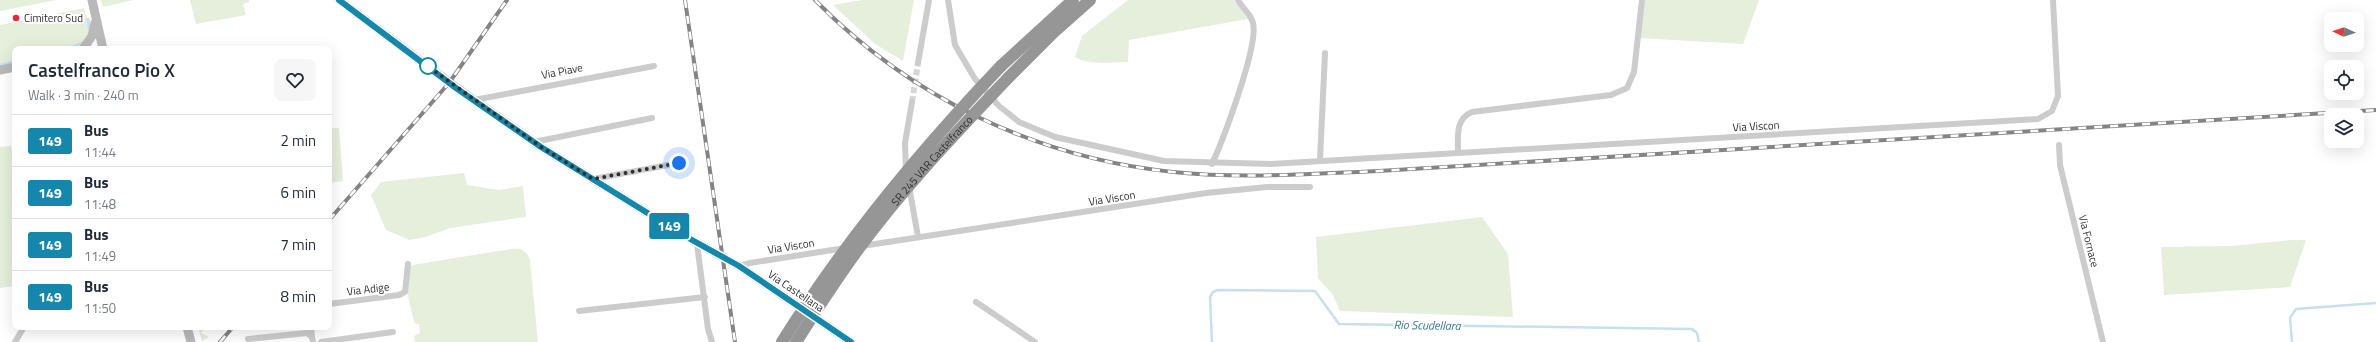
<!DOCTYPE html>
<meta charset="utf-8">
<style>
:root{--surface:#fff;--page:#f6f6f7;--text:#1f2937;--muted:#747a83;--line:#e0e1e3}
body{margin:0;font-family:"Titillium Web",sans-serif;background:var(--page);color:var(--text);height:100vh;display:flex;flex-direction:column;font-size:15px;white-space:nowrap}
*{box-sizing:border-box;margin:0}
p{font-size:13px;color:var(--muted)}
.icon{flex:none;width:22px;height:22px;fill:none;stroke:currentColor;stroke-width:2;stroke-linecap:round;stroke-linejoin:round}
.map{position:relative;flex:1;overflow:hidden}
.panel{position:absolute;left:12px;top:46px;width:320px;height:284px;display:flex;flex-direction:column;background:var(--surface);border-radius:8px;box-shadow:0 4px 16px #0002}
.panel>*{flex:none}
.badge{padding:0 8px;border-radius:3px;font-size:14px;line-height:26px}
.needle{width:26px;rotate:274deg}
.controls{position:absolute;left:2324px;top:12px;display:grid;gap:8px}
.controls a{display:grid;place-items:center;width:40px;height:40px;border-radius:8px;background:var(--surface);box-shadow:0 4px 16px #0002;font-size:20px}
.you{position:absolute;width:20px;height:20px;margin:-10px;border:3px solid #fff;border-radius:50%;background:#1a73e8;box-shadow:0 0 0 6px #1a73e833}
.map>.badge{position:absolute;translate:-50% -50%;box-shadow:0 0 0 2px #fff}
.round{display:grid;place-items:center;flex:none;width:42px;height:42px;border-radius:8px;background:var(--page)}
.summary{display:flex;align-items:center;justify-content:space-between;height:68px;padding:0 16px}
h1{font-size:19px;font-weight:600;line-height:30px}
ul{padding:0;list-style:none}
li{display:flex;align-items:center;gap:12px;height:52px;padding:0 16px;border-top:1px solid var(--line)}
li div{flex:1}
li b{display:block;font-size:15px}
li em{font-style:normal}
li .badge{min-width:44px;font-weight:700;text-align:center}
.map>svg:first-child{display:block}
</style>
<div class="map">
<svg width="2376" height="342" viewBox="0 0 2376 342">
<rect width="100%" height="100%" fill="#fff"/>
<g fill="#e6eedc">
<path d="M0 0H56L0 11Z"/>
<path d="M101 0H133L103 7Z"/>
<path d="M190 0H249V2L243 4 246 15 196 24Z"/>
<path d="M862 0H914L903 61 875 44 833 5Z"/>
<path d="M1128 0H1234L1248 19 1129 40 1128 62C1111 62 1090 66 1075 57L1082 36Z"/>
<path d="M1645 0H1759L1743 44 1640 38Z"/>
<path d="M84 8 87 19 90 18C93 28 86 44 77 49H15V63L0 66V25Z"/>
<path d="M333 128H339L343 181 329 183V131Z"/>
<path d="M11 146 15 167V286L0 288V147Z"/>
<path d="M464 173 467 185 499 190 523 186 526 217 450 228 426 237 409 240 386 230 371 195 381 182Z"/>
<path d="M1482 217 1508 254 1513 317 1340 311 1333 295 1318 278 1316 237Z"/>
<path d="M2291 240H2306L2290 287 2164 295 2161 247 2231 246Z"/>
<path d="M511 249C520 248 527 250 530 260L538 342H415L414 336 420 333 419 324H415C411 310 401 277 412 265Z"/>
<path d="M198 327H206L201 333 209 337 202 341Z"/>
</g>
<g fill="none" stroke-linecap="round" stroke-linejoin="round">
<g stroke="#c6e0ef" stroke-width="2.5">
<path d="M88 19 89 28"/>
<path d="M68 49 84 42"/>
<path d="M0 65 15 61"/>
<path d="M1212 342 1210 297 1213 292 1218 290 1315 291 1339 324 1692 329 1697 333 1699 342"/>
<path d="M2292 342 2290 318 2296 309 2376 303"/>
</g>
<path stroke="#d5d5d5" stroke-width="6" stroke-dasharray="6 3" stroke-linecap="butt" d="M912 102 918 63"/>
<g stroke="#ccc" stroke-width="6">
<path d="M948 0 955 45 975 79 999 106 1019 122 1055 137 1164 161 1271 164 2038 119 2052 111 2058 96 2053 0"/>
<path d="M918 63 929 0"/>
<path d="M474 100 654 66"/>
<path d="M534 142 652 118"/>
<path d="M2059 145 2060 165 2103 342"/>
<path d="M1458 153C1458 137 1455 119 1472 112L1611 95 1627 88 1634 72 1642 0"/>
<path d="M1320 160 1325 53"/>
<path d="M1212 164C1223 140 1259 45 1253 23 1251 14 1242 8 1238 0"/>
<path d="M906 171 905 143 912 102"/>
<path d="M593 179 679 163"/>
<path d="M909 186 918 237"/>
<path d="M697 244 708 329 712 342"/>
<path d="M862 246 1206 193 1267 187H1310"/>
<path d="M739 266 750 263 845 248"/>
<path d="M976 302 1035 342"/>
<path d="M329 304 399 295 405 292 408 264"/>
<path d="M579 311 705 297"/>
<path d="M311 327 312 337"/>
<path d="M248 339 307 333 312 337 313 342"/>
<path d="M15 342 24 327"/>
<path d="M321 342 393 332"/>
</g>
<g stroke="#b9b9b9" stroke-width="9">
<path d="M92 0 103 49"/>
<path d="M339 0 457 88 541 147 683 235 739 266 851 342"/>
<path d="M83 49 92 36 95 23"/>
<path d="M0 70 15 67"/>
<path d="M187 327 191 342"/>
</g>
<g stroke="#969696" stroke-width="12">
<path d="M1001 66 1073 0"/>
<path d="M1008 78 1054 32 1090 0"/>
</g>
<g stroke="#848484" stroke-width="4">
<g id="rail">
<path d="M685 0 735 342"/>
<path d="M815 0C911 98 1037 158 1173 172 1241 179 1311 174 1379 171L2376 110"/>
<path d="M329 220 449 83 507 0"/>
<path d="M220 342 233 327"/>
</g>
</g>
<use href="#rail" stroke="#fff" stroke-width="2.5" stroke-dasharray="8" stroke-linecap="butt"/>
<g stroke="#969696" stroke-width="12">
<path d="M782 342C845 241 919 152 1001 66"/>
<path id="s1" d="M796 342C816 311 835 281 857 251 902 189 955 134 1008 78"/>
</g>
</g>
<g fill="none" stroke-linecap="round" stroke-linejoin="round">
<g stroke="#fff" stroke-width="9">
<path id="line" d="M339 0 456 88 541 147 683 235 739 266 851 342"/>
</g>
<use href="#line" stroke="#1587aa" stroke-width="6"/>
<path stroke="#2f2f2f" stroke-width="4" stroke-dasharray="0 7.2" d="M428 66 426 65 541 147 593 179 679 163"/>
</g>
<circle fill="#f62235" stroke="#fff" stroke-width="1.5" cx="16" cy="18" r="4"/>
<circle fill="#fff" stroke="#1587aa" stroke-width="2" cx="428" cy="66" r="8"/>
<g text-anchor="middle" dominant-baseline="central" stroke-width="4" stroke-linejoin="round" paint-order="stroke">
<g font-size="11" fill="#2f2f2f" stroke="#fff" text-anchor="start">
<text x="24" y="18">Cimitero Sud</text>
</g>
<g font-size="11" fill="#2f2f2f" stroke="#fff">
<text transform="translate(562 71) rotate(-11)">Via Piave</text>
<text transform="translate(1756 126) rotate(-3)">Via Viscon</text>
<text stroke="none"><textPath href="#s1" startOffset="227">SR 245 VAR Castelfranco</textPath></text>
<text transform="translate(1112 198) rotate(-9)">Via Viscon</text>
<text transform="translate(2089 241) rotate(76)">Via Fornace</text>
<text transform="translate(791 246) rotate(-9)">Via Viscon</text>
<text transform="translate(368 289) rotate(-7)">Via Adige</text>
<text transform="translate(796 291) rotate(34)">Via Castellana</text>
</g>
<g font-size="12" font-style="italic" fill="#35759a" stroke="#fff">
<text transform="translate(1427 325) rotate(1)">Rio Scudellara</text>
</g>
</g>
</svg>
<div class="controls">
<a><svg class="needle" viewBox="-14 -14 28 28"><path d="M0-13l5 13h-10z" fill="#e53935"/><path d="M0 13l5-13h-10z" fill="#747a83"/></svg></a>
<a><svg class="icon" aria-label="locate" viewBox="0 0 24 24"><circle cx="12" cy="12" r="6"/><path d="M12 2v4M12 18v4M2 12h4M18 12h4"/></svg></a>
<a><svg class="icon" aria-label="layers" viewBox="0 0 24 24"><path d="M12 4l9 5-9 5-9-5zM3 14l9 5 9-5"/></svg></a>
</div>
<div class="you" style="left:679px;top:163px"></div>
<b class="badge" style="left:669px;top:226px;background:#1587aa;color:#fff">149</b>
<section class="panel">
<div class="summary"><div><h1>Castelfranco Pio X</h1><p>Walk · 3 min · 240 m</p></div><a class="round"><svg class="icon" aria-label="heart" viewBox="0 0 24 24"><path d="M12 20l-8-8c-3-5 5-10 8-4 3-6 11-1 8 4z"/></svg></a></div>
<ul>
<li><span class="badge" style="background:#1587aa;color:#fff">149</span><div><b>Bus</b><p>11:44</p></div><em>2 min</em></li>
<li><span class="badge" style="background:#1587aa;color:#fff">149</span><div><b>Bus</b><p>11:48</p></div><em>6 min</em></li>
<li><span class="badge" style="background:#1587aa;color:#fff">149</span><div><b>Bus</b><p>11:49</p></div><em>7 min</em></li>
<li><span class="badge" style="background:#1587aa;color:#fff">149</span><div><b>Bus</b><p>11:50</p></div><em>8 min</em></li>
</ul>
</section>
</div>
